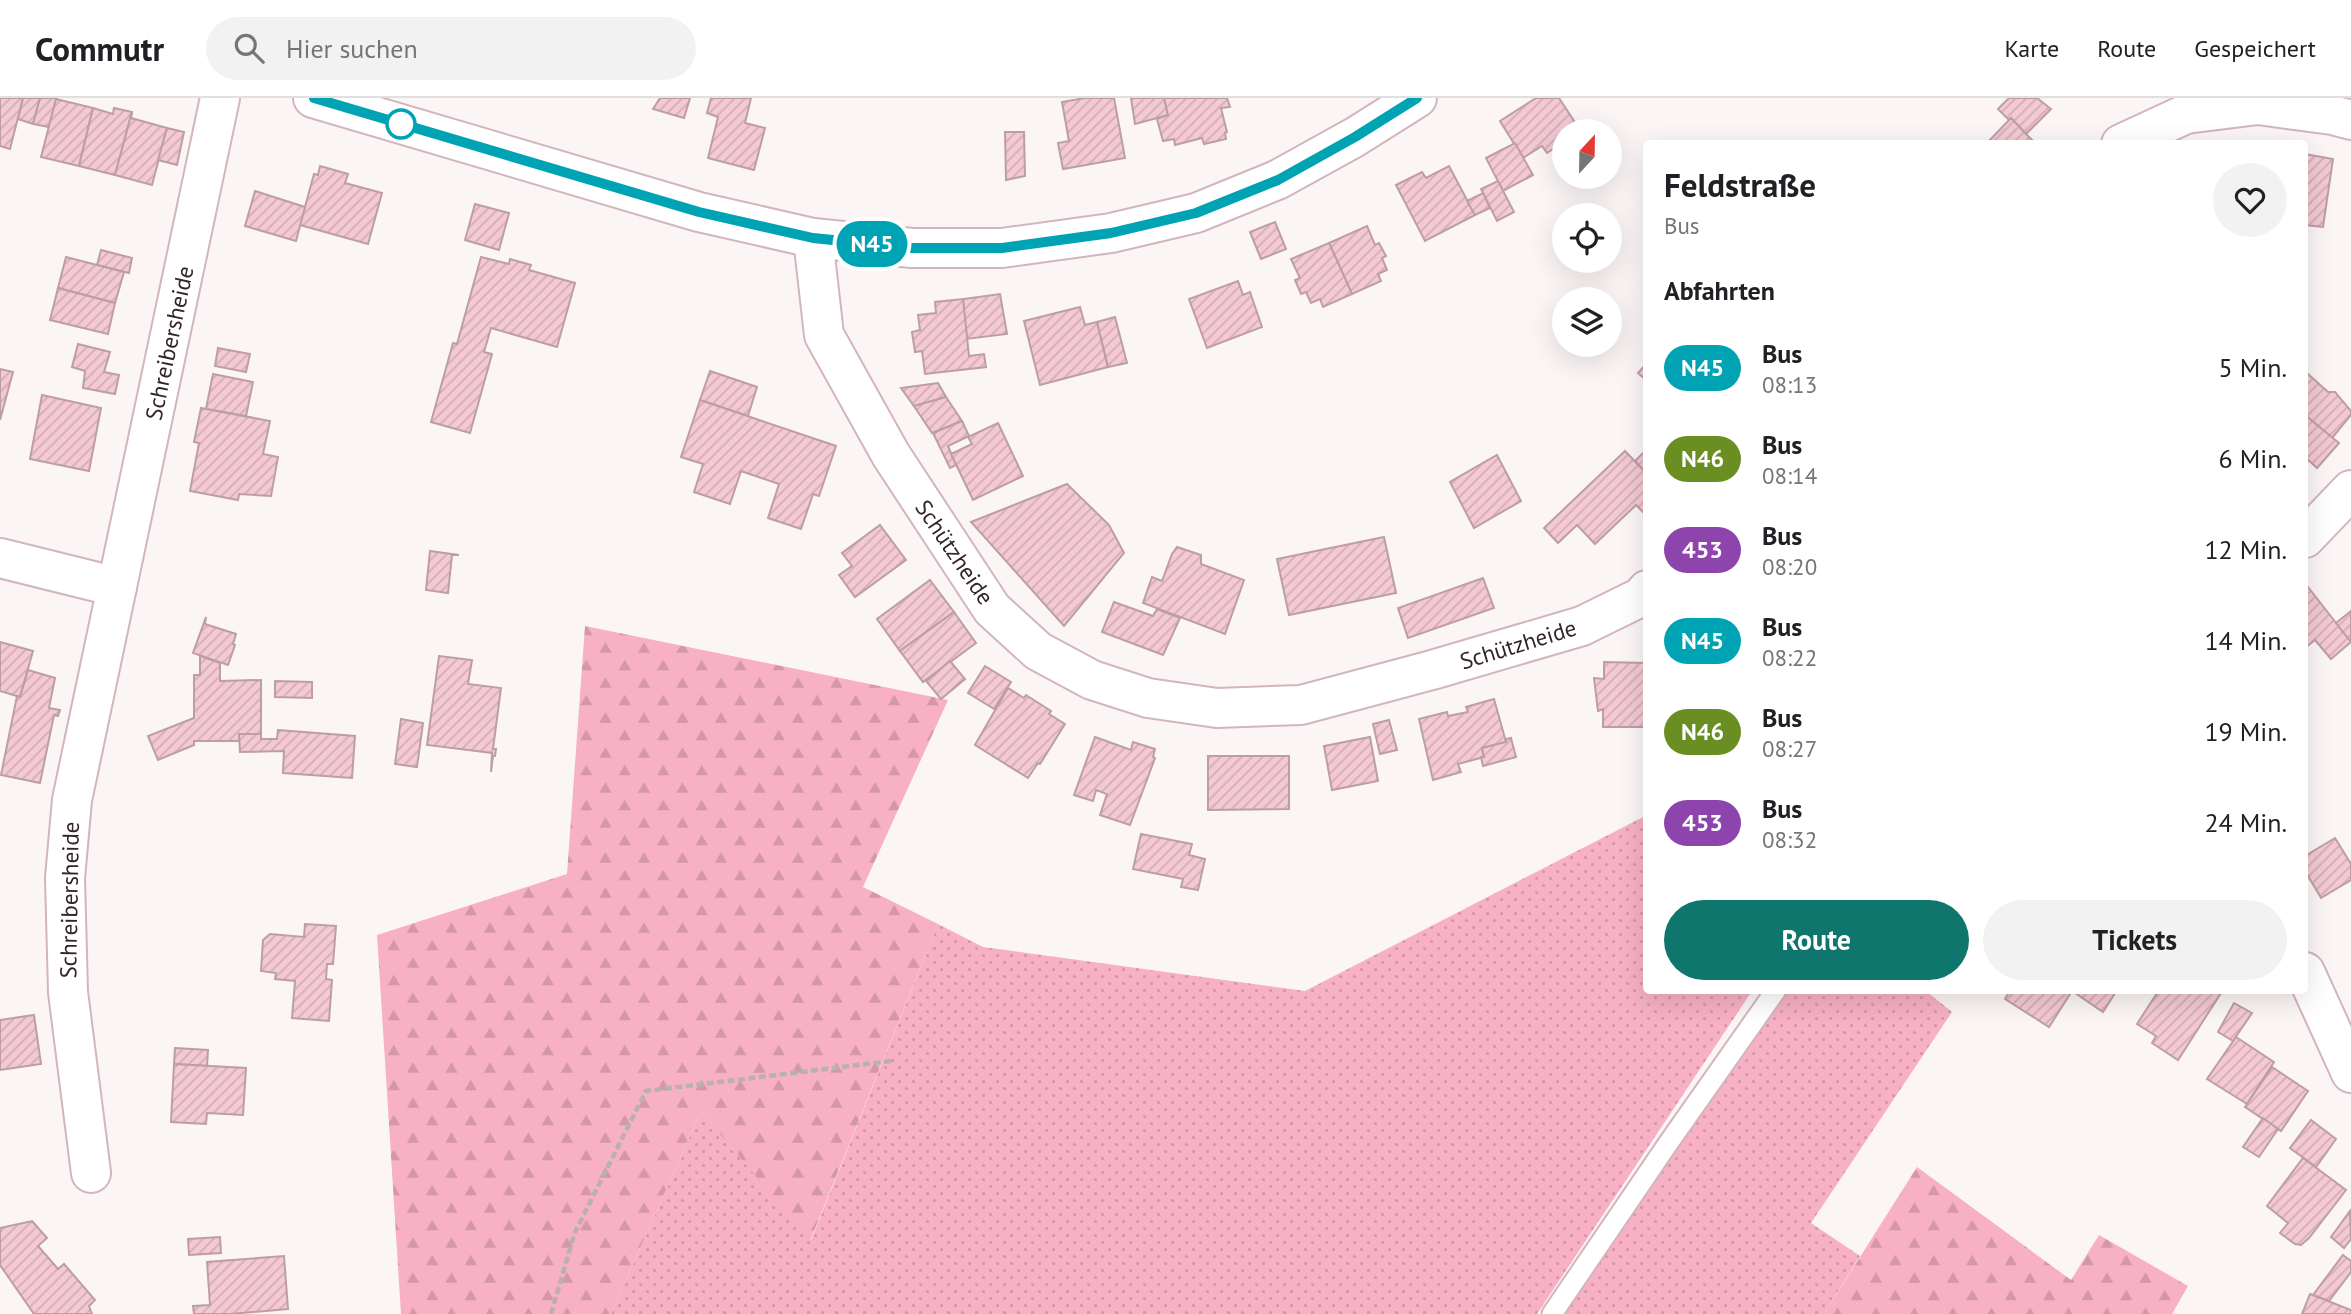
<!DOCTYPE html>
<html lang="de">
<meta charset="utf-8">
<style>
:root{--surface:#fff;--page:#f2f2f2;--text:#202124;--muted:#757577;--line:#e0e0e0;--accent:#0f766e}
body{margin:0;font-family:"PT Sans",sans-serif;background:var(--page);color:var(--text);height:100vh;display:flex;flex-direction:column;font-size:26px;white-space:nowrap}
*{box-sizing:border-box;margin:0}
p{font-size:23px;color:var(--muted)}
.icon{flex:none;width:38px;height:38px;fill:none;stroke:currentColor;stroke-width:2;stroke-linecap:round;stroke-linejoin:round}
.map{position:relative;flex:1;overflow:hidden}
.side{position:absolute;left:1643px;top:42px;width:665px;height:854px;display:flex;flex-direction:column;background:var(--surface);border-radius:7px;box-shadow:0 7px 28px #0002}
.side>*{flex:none}
.badge{padding:0 14px;border-radius:23px;font-size:24px;line-height:46px}
.needle{width:46px;rotate:22deg}
.tools{position:absolute;left:1552px;top:21px;display:grid;gap:14px}
.tools a{display:grid;place-items:center;width:70px;height:70px;border-radius:50%;background:var(--surface);box-shadow:0 7px 28px #0002;font-size:35px}
.map>.badge{position:absolute;translate:-50% -50%;box-shadow:0 0 0 4px #fff}
h2{padding:0 21px;font-size:26px;line-height:63px}
.round{display:grid;place-items:center;flex:none;width:74px;height:74px;border-radius:37px;background:var(--page)}
.head{display:flex;align-items:center;justify-content:space-between;height:119px;padding:0 21px}
h1{font-size:33px;font-weight:700;line-height:52px}
.cta{display:flex;gap:14px;margin-top:auto;padding:14px 21px}
.cta a{flex:1;height:80px;border-radius:42px;background:var(--accent);color:#fff;font-size:28px;font-weight:700;line-height:80px;text-align:center}
.cta a+a{background:var(--page);color:var(--text)}
ul{padding:0;list-style:none}
li{display:flex;align-items:center;gap:21px;height:91px;padding:0 21px}
li div{flex:1}
li b{display:block;font-size:26px}
li em{font-style:normal}
li .badge{min-width:77px;font-weight:700;text-align:center}
header{display:flex;align-items:center;gap:42px;box-sizing:border-box;height:98px;padding:0 35px;background:var(--surface);border-bottom:2px solid var(--line)}
header strong{font-size:33px}
nav{display:flex;gap:38px;margin-inline-start:auto;font-size:24px}
.search{width:490px;height:63px;background:var(--page);display:flex;align-items:center;gap:18px;box-sizing:border-box;padding:0 24px;border-radius:38px;color:var(--muted);font-size:26px}
.map>svg:first-child{display:block}
</style>
<header>
<strong>Commutr</strong>
<div class="search"><svg class="icon" aria-label="search" viewBox="0 0 24 24"><circle cx="10" cy="10" r="6"/><path d="M15 15l6 6"/></svg>Hier suchen</div>
<nav><a>Karte</a><a>Route</a><a>Gespeichert</a></nav>
</header>
<div class="map">
<svg width="2351" height="1216" viewBox="0 0 2351 1216">
<defs>
<pattern id="grass-dots" width="8" height="8" patternUnits="userSpaceOnUse" patternTransform="scale(1.75)"><rect width="8" height="8" fill="#f7b0c4"/><path d="M2 2h.1M6 6h.1" fill="none" stroke="#d497a8" stroke-width="1.8" stroke-linecap="round"/></pattern>
<pattern id="forest-firs" width="22" height="20" patternUnits="userSpaceOnUse" patternTransform="scale(1.75)"><rect width="22" height="20" fill="#f7b0c4"/><path d="M5 1l3.5 6h-7zM16 11l3.5 6h-7z" fill="#d497a8"/></pattern>
<pattern id="building-hatch" width="6" height="6" patternUnits="userSpaceOnUse" patternTransform="scale(1.75)"><rect width="6" height="6" fill="#f4c9d4"/><path d="M-1 1l2-2M0 6l6-6M5 7l2-2" fill="none" stroke="#d2acb6"/></pattern>
</defs>
<rect width="100%" height="100%" fill="#fbf5f6"/>
<g fill="url(#grass-dots)">
<path d="M1647 717V892L1752 893 1537 1216H611L701 1013 811 1142 938 826 983 849 1305 893Z"/>
<path d="M1786 893H1926L1952 914 1811 1125 1860 1158 1824 1216H1562L1673 1051Z"/>
</g>
<g fill="url(#forest-firs)">
<path d="M585 528 948 602 863 789 938 826 810 1143 701 1013 611 1216H401L377 837 567 776Z"/>
<path d="M1917 1069 2071 1182 2099 1137 2188 1188 2172 1216H1824Z"/>
</g>
<g fill="url(#building-hatch)" stroke="#bd9ea6" stroke-width="2">
<path d="M0 0H23L10 51 0 48Z"/>
<path d="M23 0H40L33 26 18 21Z"/>
<path d="M40 0H57L49 29 33 26Z"/>
<path d="M660 0H690L684 20 653 11Z"/>
<path d="M711 0H751L745 25 765 30 754 72 708 60 718 19 707 15Z"/>
<path d="M1085 0H1114L1125 60 1063 71 1058 45 1069 43 1062 4Z"/>
<path d="M1131 0H1164L1168 17 1135 26Z"/>
<path d="M1164 0H1227L1230 9 1221 10 1227 34 1225 35 1226 41 1204 46 1202 40 1175 47 1174 41 1163 43 1157 21 1168 17Z"/>
<path d="M1536 0H1559L1576 26 1557 38 1562 45 1547 55 1542 48 1523 60 1500 23Z"/>
<path d="M2009 0H2037L2051 11 2026 36 2011 20 2009 22 1998 11Z"/>
<path d="M56 1 93 10 79 68 41 59Z"/>
<path d="M93 10 113 16 114 10 132 14 115 77 79 68Z"/>
<path d="M132 14 131 20 167 30 152 87 115 77Z"/>
<path d="M2011 20 2026 36 2036 46H1986Z"/>
<path d="M167 30 184 34 177 67 158 62Z"/>
<path d="M1005 34H1024L1025 78 1006 82Z"/>
<path d="M1515 45 1533 77 1503 93 1486 60Z"/>
<path d="M2305 56 2333 61 2323 129 2305 127Z"/>
<path d="M320 68 348 76 345 85 382 95 368 146 300 127 314 76 318 77Z"/>
<path d="M1449 68 1475 117 1425 143 1396 87 1422 74 1426 80Z"/>
<path d="M1498 83 1514 114 1497 123 1481 91Z"/>
<path d="M255 93 305 109 296 143 245 128Z"/>
<path d="M1483 95 1490 110 1475 117 1467 103Z"/>
<path d="M475 106 509 115 499 152 465 142Z"/>
<path d="M1275 124 1286 151 1261 161 1250 134Z"/>
<path d="M1367 128 1375 147 1379 145 1386 158 1382 160 1387 172 1378 176 1381 183 1352 196 1329 145Z"/>
<path d="M1329 145 1352 196 1323 209 1320 201 1311 205 1306 194 1301 196 1295 182 1300 180 1291 161Z"/>
<path d="M101 152 132 160 129 175 97 167Z"/>
<path d="M66 159 124 174 115 205 58 190Z"/>
<path d="M481 159 509 166 510 161 531 167 529 172 575 185 557 249 491 230 484 254 492 256 470 335 431 324 453 245 457 246Z"/>
<path d="M1238 183 1243 197 1250 194 1262 229 1207 250 1189 201Z"/>
<path d="M58 190 115 205 108 236 50 222Z"/>
<path d="M1000 196 1007 236 966 241 963 201Z"/>
<path d="M963 201 969 258 984 256 986 269 925 276 922 253 915 254 912 234 920 232 918 217 936 215 935 204Z"/>
<path d="M1080 209 1085 227 1097 224 1108 269 1040 287 1024 223Z"/>
<path d="M1115 219 1127 265 1108 269 1097 224Z"/>
<path d="M78 246 110 254 104 274 119 277 115 296 83 290 85 273 72 269Z"/>
<path d="M218 250 250 256 246 274 215 268Z"/>
<path d="M1647 265V283L1638 275Z"/>
<path d="M0 271 13 274 0 322Z"/>
<path d="M710 273 757 289 748 318 700 302Z"/>
<path d="M213 276 253 284 246 318 206 311Z"/>
<path d="M2308 276 2328 294H2335L2351 313V317L2332 340 2305 317V280Z"/>
<path d="M938 285 946 299 914 308 901 290Z"/>
<path d="M42 297 101 310 89 373 30 361Z"/>
<path d="M946 299 962 323 932 335 914 308Z"/>
<path d="M700 302 836 348 819 398 813 396 801 431 768 420 779 386 741 373 730 406 694 394 703 366 681 359Z"/>
<path d="M201 310 270 323 263 356 278 359 271 398 239 396 238 402 190 393 199 345 194 344Z"/>
<path d="M2305 317 2339 345 2317 370 2305 359Z"/>
<path d="M962 323 969 338 948 348 956 367 950 370 933 335Z"/>
<path d="M998 325 1023 378 973 402 951 356 972 346 968 339Z"/>
<path d="M1646 352H1647V376L1635 363Z"/>
<path d="M1625 353 1647 376V418L1636 407 1595 446 1577 427 1558 445 1544 430Z"/>
<path d="M1497 357 1521 403 1474 430 1450 384Z"/>
<path d="M1067 386 1109 427 1124 455 1064 528 971 424Z"/>
<path d="M880 427 906 462 855 499 839 477 852 468 842 455Z"/>
<path d="M1384 439 1396 495 1289 517 1277 461Z"/>
<path d="M1177 449 1201 457V466L1244 482 1225 536 1143 505 1152 479 1162 483 1172 456Z"/>
<path d="M430 453 459 457H452L448 495 426 492Z"/>
<path d="M1483 480 1494 510 1408 540 1398 510Z"/>
<path d="M930 482 954 514 900 553 877 521Z"/>
<path d="M2308 489 2351 544 2331 561 2315 542 2305 550V491Z"/>
<path d="M1114 504 1153 518 1157 511 1180 520 1163 557 1102 534Z"/>
<path d="M2351 513V544L2336 525Z"/>
<path d="M954 514 976 545 923 584 900 553Z"/>
<path d="M206 519 205 526 236 536 233 546 235 547 228 567 193 555Z"/>
<path d="M0 544 33 553 20 599 0 593Z"/>
<path d="M200 558 220 565V583L261 582V636H239V643H194V647L158 662 148 638 194 620V577H200Z"/>
<path d="M439 558 472 562 468 586 501 590 493 651H496L495 658H493L491 674 492 655 427 647Z"/>
<path d="M950 563 965 581 941 601 926 583Z"/>
<path d="M1604 564 1647 565V629H1603V611L1598 613 1594 580 1604 581Z"/>
<path d="M985 568 1011 584 994 611 968 595Z"/>
<path d="M28 572 55 580 49 610 60 612 58 618 54 617 40 685 1 677 17 598 20 599Z"/>
<path d="M275 583 312 584V600L275 599Z"/>
<path d="M1008 590 1024 600 1026 597 1051 613 1049 616 1065 626 1040 666 1038 665 1028 680 975 647Z"/>
<path d="M1494 601 1506 644 1482 650 1484 659 1458 666 1461 674 1433 682 1419 621 1447 614 1448 618 1468 614 1466 609Z"/>
<path d="M401 621 423 625 417 669 395 666Z"/>
<path d="M1389 622 1397 652 1380 656 1373 626Z"/>
<path d="M278 632 355 638 352 680 283 675 284 653 240 654 239 636H261V641H277Z"/>
<path d="M1095 639 1131 652 1133 644 1155 651 1153 659 1155 660 1130 727 1100 717 1107 696 1096 692 1093 703 1074 697Z"/>
<path d="M1370 639 1378 683 1332 692 1324 648Z"/>
<path d="M1511 640 1516 659 1483 668 1481 659H1484L1482 650 1506 644V641Z"/>
<path d="M1208 658H1289V711L1208 712Z"/>
<path d="M1141 736 1192 746 1189 757 1205 761 1198 792 1181 789 1183 781 1133 771Z"/>
<path d="M2335 740 2351 766V782L2321 800 2305 773V758Z"/>
<path d="M305 826 336 828 333 866H327L326 881 332 882 329 923 292 920 295 883 275 881 276 875 261 873 263 842 270 836 304 839Z"/>
<path d="M2010 892H2117L2103 914 2072 893 2049 929 2005 901Z"/>
<path d="M2159 892H2223L2178 962 2152 945 2156 938 2137 926Z"/>
<path d="M2234 905 2252 915 2233 943 2218 934Z"/>
<path d="M34 917 41 966 0 972V922Z"/>
<path d="M2236 939 2274 964 2247 1006 2207 981Z"/>
<path d="M175 950 208 952 207 968 174 966Z"/>
<path d="M174 966 246 970 243 1017 207 1015 206 1026 171 1024Z"/>
<path d="M2272 969 2308 993 2281 1033 2245 1009Z"/>
<path d="M2263 1020 2278 1031 2259 1059 2243 1049Z"/>
<path d="M2311 1022 2336 1041 2316 1069 2290 1050Z"/>
<path d="M2303 1060 2346 1092 2309 1140 2301 1147 2295 1146 2280 1135 2288 1125 2267 1108Z"/>
<path d="M2350 1113 2351 1141 2344 1150 2331 1139Z"/>
<path d="M32 1123 47 1140 38 1148 58 1171 64 1166 95 1202 89 1208 92 1216H34L0 1167V1130Z"/>
<path d="M220 1139 221 1155 189 1157 188 1141Z"/>
<path d="M2343 1157 2351 1163V1174L2329 1203 2313 1197Z"/>
<path d="M284 1158 288 1211 230 1216H194L193 1208 210 1207 207 1164Z"/>
<path d="M2310 1196 2351 1212V1216H2302Z"/>
</g>
<g fill="none" stroke-linecap="round" stroke-linejoin="round">
<g stroke="#d4b5bd" stroke-width="23">
<path id="lane" d="M1552 1216 1667 1047 1776 892"/>
</g>
<g stroke="#d4b5bd" stroke-width="42">
<g id="street">
<path d="M313 0 699 114 813 140 912 150H1002L1111 135 1196 115 1277 82 1355 39 1417 0"/>
<path d="M2121 46 2186 16 2258 7 2332 17 2351 22"/>
<path d="M813 140 824 237 891 357 992 511 1038 553 1092 582 1148 600 1217 610 1301 607 1432 572 1582 528 1641 499 1647 492"/>
<path d="M2305 440 2351 392"/>
<path d="M0 460 117 489"/>
<path d="M2305 874 2351 975"/>
<path d="M91 1075 68 894 65 780 72 702 220 0"/>
</g>
</g>
<path stroke="#b8b0b1" stroke-width="4.5" stroke-dasharray="7 3.5" stroke-linecap="butt" d="M551 1216 575 1134 646 993 891 963"/>
<use href="#lane" stroke="#fff" stroke-width="19"/>
<use href="#street" stroke="#fff" stroke-width="38"/>
</g>
<g fill="none" stroke-linecap="round" stroke-linejoin="round">
<g stroke="#fff" stroke-width="16">
<path id="line" d="M314 0 699 114 813 140 912 150H1002L1111 135 1196 115 1278 82 1355 39 1417 0"/>
</g>
<use href="#line" stroke="#00a3b4" stroke-width="10"/>
</g>
<circle fill="#fff" stroke="#00a3b4" stroke-width="3.5" cx="401" cy="26" r="14"/>
<g text-anchor="middle" dominant-baseline="central" stroke-width="7" stroke-linejoin="round" paint-order="stroke">
<g font-size="23" fill="#312528" stroke="#fff">
<text transform="translate(169 245) rotate(-78)">Schreibersheide</text>
<text transform="translate(955 454) rotate(56)">Schützheide</text>
<text transform="translate(1518 546) rotate(-17)">Schützheide</text>
<text transform="translate(69 802) rotate(-89)">Schreibersheide</text>
</g>
</g>
</svg>
<div class="tools">
<a><svg class="needle" viewBox="-14 -14 28 28"><path d="M0-13l5 13h-10z" fill="#e53935"/><path d="M0 13l5-13h-10z" fill="#757577"/></svg></a>
<a><svg class="icon" aria-label="locate" viewBox="0 0 24 24"><circle cx="12" cy="12" r="6"/><path d="M12 2v4M12 18v4M2 12h4M18 12h4"/></svg></a>
<a><svg class="icon" aria-label="layers" viewBox="0 0 24 24"><path d="M12 4l9 5-9 5-9-5zM3 14l9 5 9-5"/></svg></a>
</div>
<b class="badge" style="left:872px;top:146px;background:#00a3b4;color:#fff">N45</b>
<section class="side">
<div class="head"><div><h1>Feldstraße</h1><p>Bus</p></div><a class="round"><svg class="icon" aria-label="heart" viewBox="0 0 24 24"><path d="M12 20l-8-8c-3-5 5-10 8-4 3-6 11-1 8 4z"/></svg></a></div>
<h2>Abfahrten</h2>
<ul>
<li><span class="badge" style="background:#00a3b4;color:#fff">N45</span><div><b>Bus</b><p>08:13</p></div><em>5 Min.</em></li>
<li><span class="badge" style="background:#6b8e23;color:#fff">N46</span><div><b>Bus</b><p>08:14</p></div><em>6 Min.</em></li>
<li><span class="badge" style="background:#8e44ad;color:#fff">453</span><div><b>Bus</b><p>08:20</p></div><em>12 Min.</em></li>
<li><span class="badge" style="background:#00a3b4;color:#fff">N45</span><div><b>Bus</b><p>08:22</p></div><em>14 Min.</em></li>
<li><span class="badge" style="background:#6b8e23;color:#fff">N46</span><div><b>Bus</b><p>08:27</p></div><em>19 Min.</em></li>
<li><span class="badge" style="background:#8e44ad;color:#fff">453</span><div><b>Bus</b><p>08:32</p></div><em>24 Min.</em></li>
</ul>
<div class="cta"><a>Route</a><a>Tickets</a></div>
</section>
</div>
